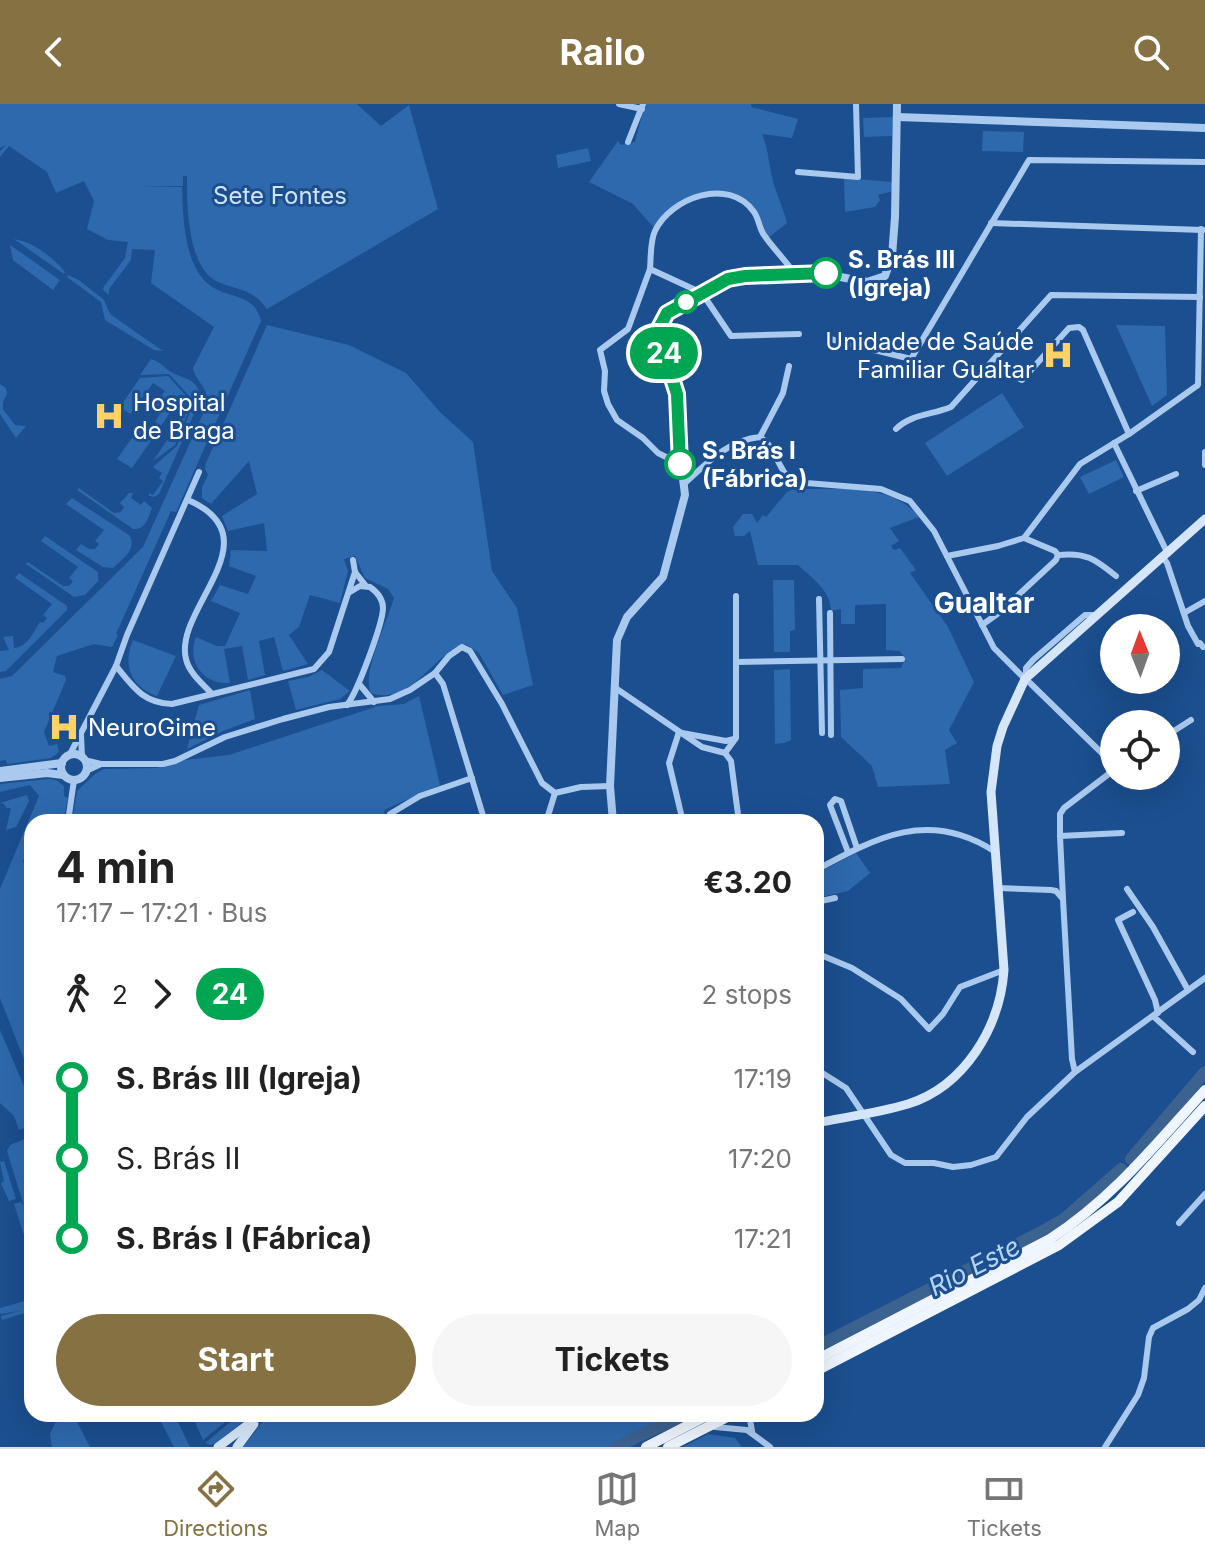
<!DOCTYPE html>
<meta charset="utf-8">
<style>
:root{--surface:#fff;--page:#f6f6f6;--text:#222;--muted:#767676;--line:#e0e0e0;--accent:#857141}
body{margin:0;font-family:Inter,sans-serif;background:var(--page);color:var(--text);height:100vh;display:flex;flex-direction:column;font-size:30px;white-space:nowrap}
*{box-sizing:border-box;margin:0}
p{font-size:26px;color:var(--muted)}
.icon{flex:none;width:44px;height:44px;fill:none;stroke:currentColor;stroke-width:2;stroke-linecap:round;stroke-linejoin:round}
.map{position:relative;flex:1;overflow:hidden}
.drawer{position:absolute;left:24px;top:710px;width:800px;height:608px;display:flex;flex-direction:column;background:var(--surface);border-radius:24px;box-shadow:0 8px 32px #0002}
.drawer>*{flex:none}
.badge{padding:0 16px;border-radius:26px;font-size:28px;line-height:52px}
.needle{width:52px;rotate:359deg}
.fabs{position:absolute;left:1100px;top:510px;display:grid;gap:16px}
.fabs a{display:grid;place-items:center;width:80px;height:80px;border-radius:50%;background:var(--surface);box-shadow:0 8px 32px #0002;font-size:40px}
.map>.badge{position:absolute;translate:-50% -50%;box-shadow:0 0 0 4px #fff}
.legs{display:flex;align-items:center;gap:12px;height:88px;padding:0 32px;font-size:26px}
.legs p{margin-inline-start:auto}
.overview{display:flex;align-items:center;justify-content:space-between;height:136px;padding:0 32px}
h1{font-size:44px;font-weight:700;line-height:60px}
.primary-button{display:flex;gap:16px;margin-top:auto;padding:16px 32px}
.primary-button a{flex:1;height:92px;border-radius:48px;background:var(--accent);color:#fff;font-size:32px;font-weight:700;line-height:92px;text-align:center}
.primary-button a+a{background:var(--page);color:var(--text)}
ul{padding:0 32px;list-style:none}
li{display:flex;align-items:center;gap:28px;height:80px;font-size:30px}
li i{display:grid;place-items:center;width:12px;height:100%;margin:0 10px;background:currentColor}
li i::after{content:'';width:20px;height:20px;margin:-10px;border:6px solid;border-radius:50%;background:var(--surface)}
li p{margin-inline-start:auto}
li:first-child i{background:linear-gradient(#0000 50%,currentColor 0)}
li:last-child i{background:linear-gradient(currentColor 50%,#0000 0)}
header{display:flex;justify-content:space-between;align-items:center;height:104px;padding:0 32px;background:var(--accent);color:#fff;font-size:36px;font-weight:700}
.dock{display:flex;justify-content:space-around;align-items:center;height:112px;border-top:2px solid var(--line);background:var(--surface);font-size:22px;color:var(--muted)}
.dock a{display:grid;justify-items:center;gap:4px}
.dock .active{color:var(--accent)}
.map>svg:first-child{display:block}
</style>
<header><svg class="icon" aria-label="back" viewBox="0 0 24 24"><path d="M15 5l-7 7 7 7"/></svg>Railo<svg class="icon" aria-label="search" viewBox="0 0 24 24"><circle cx="10" cy="10" r="6"/><path d="M15 15l6 6"/></svg></header>
<div class="map">
<svg width="1205" height="1343" viewBox="0 0 1205 1343">
<rect width="100%" height="100%" fill="#1b4f8f"/>
<g fill="#2e69ad">
<path d="M0 0H357L381 22 409 1 438 105 267 205C252 184 239 187 218 178 187 164 187 100 187 72H183V82H137L182 83C183 113 184 158 207 179 226 196 254 187 261 217L176 408 171 407 116 530 118 531 112 543 94 540 57 552 53 568 65 572 66 576 44 628 49 642 57 640 59 648 51 654 7 660 6 656 0 657V575L12 572 143 443 207 301C210 284 196 279 193 264L214 223 151 179 155 146 132 145 131 156 109 185V191L104 187 103 184 125 154 128 138 108 136 87 125 94 97 84 77 56 89 47 68 9 42 0 53V47L6 41 0 44Z"/>
<path d="M645 0H751V3L798 15 792 34 762 30C768 45 768 53 771 68 774 86 783 102 787 119L768 134 755 105 734 91 709 87 681 96 654 124 633 100 589 78 618 37 621 41 635 38Z"/>
<path d="M893 13 892 32 864 33 863 14Z"/>
<path d="M983 27 1024 28 1023 48 982 47Z"/>
<path d="M588 44 591 57 558 64 556 51Z"/>
<path d="M844 74 893 78V87L878 91 880 96 875 103 845 108Z"/>
<path d="M14 135C33 138 53 153 65 168L64 170Z"/>
<path d="M10 141 60 176 53 186 13 156Z"/>
<path d="M68 171 79 176 104 196 110 210 163 247 154 246 105 216 101 198 67 173Z"/>
<path d="M267 221 349 241 406 269 440 308 473 338 492 467 517 504 533 581 503 591 479 549 465 540C433 549 411 603 371 589 361 570 388 516 394 494L388 485 365 474 355 452 344 455 348 467 340 499 310 491 299 523 289 531 308 560 283 567 274 533 259 537 265 571 248 576 242 542 224 545 230 579C204 581 186 558 196 533L217 542H225L240 509 211 497 220 481 248 490 256 472 229 462 231 446 267 447 264 419 228 427 222 412 257 390 249 357 211 400 202 394V383L208 371 205 365 206 359Z"/>
<path d="M1116 221 1165 222 1167 291 1152 302Z"/>
<path d="M151 255C164 260 164 264 173 269 188 277 196 273 201 294L159 390 154 393 149 392V389L153 391 163 377 159 374 162 369 153 363 177 342 194 297 169 270 140 271Z"/>
<path d="M168 272 192 298 175 341 153 357 189 304 183 299 180 303 175 301 161 322 155 318 160 310 152 305 165 287 153 279 130 310 120 303 140 274Z"/>
<path d="M0 280 6 284 7 290 3 298V305L15 321 26 322 16 334 0 310Z"/>
<path d="M1002 289 1024 323 947 372 925 339Z"/>
<path d="M139 324 153 334 132 364 117 355Z"/>
<path d="M1116 356 1124 373 1089 390 1080 373Z"/>
<path d="M79 384 114 409 121 408 124 403 120 399 129 389H133L131 394 141 401 144 397 152 404C148 414 146 426 133 425L77 386Z"/>
<path d="M794 385C836 386 890 377 919 413L890 424 899 437 891 442 894 446 900 444 916 466 910 469 948 523 974 578 949 626 957 639 945 646 950 680 878 683 872 662 841 633 840 586 863 584V565L901 564 905 554 900 547 886 546V500L855 501V520H841V505L831 507C831 487 812 474 798 461H758L750 427 744 432H735L733 423 743 410H752L757 419 763 411 766 413 787 388Z"/>
<path d="M72 394 129 431C138 445 123 454 113 464L103 463 76 446 81 440 89 445H95L99 440 95 437 104 426 66 400Z"/>
<path d="M45 432 98 468V477L85 491 74 493 26 460 28 458 63 482H69L73 477 69 474 78 463 41 437Z"/>
<path d="M19 469 67 502V506L6 567 0 568V547L9 546 3 533 13 532 14 544C28 543 33 528 40 518L43 519 47 514 43 511 52 500 15 474Z"/>
<path d="M773 476H794L795 526 790 527V548H774Z"/>
<path d="M133 536 176 552 157 592C131 583 122 561 133 536Z"/>
<path d="M790 565 791 636 784 639 775 640 774 566Z"/>
<path d="M322 566 350 587 340 595 296 606 288 577 308 573Z"/>
<path d="M250 586 255 615 223 627 187 645 199 601Z"/>
<path d="M419 592 440 681 384 706 385 718H72L77 687 95 670 104 665 156 664 185 656 229 651 378 602 404 600Z"/>
<path d="M48 675 56 676 64 682V692L68 694 63 718H32V753L23 756 24 760 32 758V895L28 896V905L32 906V976L0 894V785L39 692 30 681 0 688V680Z"/>
<path d="M27 691 29 697 16 723 6 726 11 704H6L4 700 0 699Z"/>
<path d="M856 749 870 769 848 787 816 794V770Z"/>
<path d="M0 926 32 1001V1021L19 1026 14 1012 0 999Z"/>
<path d="M32 1032V1156L14 1100 21 1098 24 1102 7 1047 10 1041Z"/>
<path d="M4 1057 16 1095 9 1097 1 1079 4 1077 0 1058Z"/>
<path d="M25 1197 28 1208 2 1216 1 1212 20 1207 0 1210V1204Z"/>
<path d="M59 1310H73L90 1343H52L50 1330Z"/>
<path d="M157 1310H174L190 1343H174Z"/>
<path d="M196 1310H235L203 1336 194 1316Z"/>
<path d="M240 1310H253L216 1339 210 1341 205 1339Z"/>
<path d="M272 1310H691L629 1343H243L264 1316Z"/>
<path d="M708 1330 735 1334 742 1343H683Z"/>
</g>
<g fill="none" stroke-linecap="round" stroke-linejoin="round">
<g stroke="#3c6290" stroke-width="12">
<path d="M1131 1055 1205 968"/>
<path d="M816 1243 1043 1127 1064 1115 1121 1065"/>
<path d="M616 1343 680 1313"/>
</g>
<g stroke="#a9c9ee" stroke-width="6">
<path d="M619 0 642 5"/>
<path d="M628 38 643 0"/>
<path d="M798 68 858 73 856 0"/>
<path d="M991 119 1203 126"/>
<path d="M650 165C651 154 650 137 655 127 670 94 729 72 754 108 759 115 759 124 764 131 773 144 785 156 795 170"/>
<path d="M830 235 911 255 1029 56 1205 58"/>
<path d="M990 260 1022 276 1069 224 1079 223 1083 226 1129 330"/>
<path d="M896 325C911 310 932 311 951 303L1051 191 1200 193"/>
<path d="M760 333C777 343 777 367 794 378L881 385 910 397 934 427 994 544 1025 575"/>
<path d="M760 333 783 289 789 262"/>
<path d="M1114 339 1167 448"/>
<path d="M1205 348V361"/>
<path d="M680 360 658 349 643 334 617 316 608 300 604 287 605 267 600 246 628 225 650 165 702 189 731 232 799 230"/>
<path d="M685 379C707 359 728 336 760 333"/>
<path d="M1136 387 1176 370"/>
<path d="M188 396C276 434 173 505 186 555 189 569 203 580 212 590"/>
<path d="M1058 451C1086 448 1095 455 1116 472"/>
<path d="M947 452 998 442 1024 434 1080 360 1129 330 1198 281 1201 125"/>
<path d="M1162 452 1167 459 1188 522 1198 540 1200 539 1203 543"/>
<path d="M353 456 355 468 366 482"/>
<path d="M819 495 822 629"/>
<path d="M830 509 831 631"/>
<path d="M1184 509 1205 497"/>
<path d="M982 521 1000 508 1056 456 1058 451 1055 447 1024 434"/>
<path d="M736 558 902 555"/>
<path d="M116 562C133 583 143 599 172 600L314 565 329 548 355 468"/>
<path d="M435 569 443 580 485 718"/>
<path d="M1026 574V564L1034 555 1085 511H1095"/>
<path d="M1030 579 1114 661"/>
<path d="M360 581 374 598"/>
<path d="M614 583 702 643 725 649"/>
<path d="M347 601C357 589 383 519 383 504 383 494 377 488 370 483L360 482 350 488"/>
<path d="M679 628 669 659 683 718"/>
<path d="M682 629 726 637 734 635"/>
<path d="M81 631 82 653"/>
<path d="M1166 632 1191 616"/>
<path d="M725 649 736 634V492"/>
<path d="M725 649 731 657 739 718"/>
<path d="M69 652 116 562 127 531 199 368"/>
<path d="M84 656 101 660H163L175 657 225 633 283 615 329 603 390 595 410 586 435 569 449 552 462 543 470 547 502 600 542 679 555 689"/>
<path d="M86 667 101 660"/>
<path d="M555 689 581 683 610 682"/>
<path d="M68 718 74 676"/>
<path d="M399 718 390 710 420 692 472 674"/>
<path d="M546 718 555 689"/>
<path d="M1060 732V710L1064 704 1114 666"/>
<path d="M848 748 830 701 835 695 841 697 857 744"/>
<path d="M816 766C877 733 929 705 994 747"/>
<path d="M998 784 1051 786 1056 787 1063 795 1072 955 1075 968"/>
<path d="M1127 785 1153 823 1188 886"/>
<path d="M1063 794 1060 732 1122 729"/>
<path d="M816 798 835 794"/>
<path d="M1133 808 1118 816 1155 896 1158 909"/>
<path d="M816 849 852 864 901 895 929 925 943 910 960 883 1004 866"/>
<path d="M1153 912 1193 948"/>
<path d="M816 965 846 984 891 1051 905 1059H934L953 1063 971 1061 996 1053 1027 1013 1075 968 1205 874"/>
<path d="M1179 1119 1205 1090"/>
<path d="M749 1310 752 1327"/>
<path d="M715 1323 747 1326 770 1343"/>
<path d="M1105 1343 1138 1291 1144 1274 1149 1233 1153 1224 1188 1205 1199 1196 1205 1184"/>
</g>
<g stroke="#a9c9ee" stroke-width="8">
<path d="M897 13 1205 24"/>
<circle cx="74" cy="663" r="13"/>
<path d="M0 667 62 659"/>
<path d="M0 674 47 669 63 671"/>
<path d="M613 718 610 682 617 536 627 513 663 473 685 391 677 325V290L659 224 667 209 728 175 745 172 819 169 867 178 885 172 892 152 895 113 897 0"/>
</g>
<g stroke="#d6e6fa" stroke-width="9">
<path d="M816 1019C846 1013 878 1009 908 1000 965 982 1000 923 1004 866L991 688 997 642 1003 623 1025 575 1205 415"/>
<path d="M218 1343 262 1310"/>
<path d="M237 1343 254 1320"/>
</g>
<g stroke="#f0f6ff" stroke-width="10">
<path d="M816 1256 1050 1135C1113 1094 1155 1041 1205 986"/>
<path d="M816 1267 1059 1141 1118 1098 1205 1002"/>
<path d="M646 1343 710 1310"/>
<path d="M668 1343 733 1310"/>
</g>
</g>
<g fill="none" stroke-linecap="round" stroke-linejoin="round">
<g stroke="#fff" stroke-width="18">
<path id="line-1" d="M680 360 677 290 659 234V224L667 209 728 175 745 172 826 169"/>
</g>
<use href="#line-1" stroke="#00a651" stroke-width="12"/>
</g>
<defs>
<g id="hospital-bare" transform="scale(2.4)"><path d="M-5-5h3v3.5h4V-5h3V5h-3V1.5h-4V5h-3Z" fill="#ffd166" stroke="#1b4f8f" stroke-width="2.5" paint-order="stroke"/></g>
</defs>
<g fill-rule="evenodd">
<use href="#hospital-bare" x="1058" y="251"/>
<use href="#hospital-bare" x="109" y="312"/>
<use href="#hospital-bare" x="64" y="623"/>
</g>
<g fill="#fff" stroke="#00a651" stroke-width="4">
<circle cx="826" cy="169" r="14"/>
<circle cx="686" cy="198" r="10"/>
<circle cx="680" cy="360" r="14"/>
</g>
<g text-anchor="middle" dominant-baseline="central" stroke-width="6" stroke-linejoin="round" paint-order="stroke">
<g font-size="24" fill="#cfe3fa" stroke="#1b4f8f">
<text x="280" y="91">Sete Fontes</text>
</g>
<g font-size="24" font-weight="bold" fill="#fff" stroke="#1b4f8f" text-anchor="start">
<text x="848" y="155">S. Brás III<tspan x="848" dy="28">(Igreja)</tspan></text>
<text x="702" y="346">S. Brás I<tspan x="702" dy="28">(Fábrica)</tspan></text>
</g>
<g font-size="24" fill="#fff" stroke="#1b4f8f" text-anchor="start">
<text x="1034" y="237" text-anchor="end">Unidade de Saúde<tspan x="1034" dy="28">Familiar Gualtar</tspan></text>
<text x="133" y="298">Hospital<tspan x="133" dy="28">de Braga</tspan></text>
<text x="88" y="623">NeuroGime</text>
</g>
<g font-size="26" font-style="italic" fill="#b5d3f5" stroke="#1b4f8f">
<text transform="translate(974 1162) rotate(-27)">Rio Este</text>
</g>
<g font-size="28" font-weight="bold" fill="#fff" stroke="#1b4f8f">
<text x="984" y="499">Gualtar</text>
</g>
</g>
</svg>
<div class="fabs">
<a><svg class="needle" viewBox="-14 -14 28 28"><path d="M0-13l5 13h-10z" fill="#e53935"/><path d="M0 13l5-13h-10z" fill="#767676"/></svg></a>
<a><svg class="icon" aria-label="locate" viewBox="0 0 24 24"><circle cx="12" cy="12" r="6"/><path d="M12 2v4M12 18v4M2 12h4M18 12h4"/></svg></a>
</div>
<b class="badge" style="left:664px;top:249px;background:#00a651;color:#fff">24</b>
<section class="drawer">
<div class="overview"><div><h1>4 min</h1><p>17:17 – 17:21 · Bus</p></div><b>€3.20</b></div>
<div class="legs"><svg class="icon" aria-label="walk" viewBox="0 0 24 24"><circle cx="13" cy="4" r="2"/><path d="M13 8l-2 6 4 7M11 14l-3 7M7 12l3-4h3l4 4"/></svg>2<svg class="icon" aria-label="forward" viewBox="0 0 24 24"><path d="M9 5l7 7-7 7"/></svg><b class="badge" style="background:#00a651;color:#fff">24</b><p>2 stops</p></div>
<ul>
<li><i style="color:#00a651"></i><b>S. Brás III (Igreja)</b><p>17:19</p></li>
<li><i style="color:#00a651"></i><span>S. Brás II</span><p>17:20</p></li>
<li><i style="color:#00a651"></i><b>S. Brás I (Fábrica)</b><p>17:21</p></li>
</ul>
<div class="primary-button"><a>Start</a><a>Tickets</a></div>
</section>
</div>
<nav class="dock">
<a class="active"><svg class="icon" aria-label="directions" viewBox="0 0 24 24"><path d="M12 3l9 9-9 9-9-9zM9 14v-3h6M13 9l2 2-2 2"/></svg>Directions</a>
<a><svg class="icon" aria-label="map" viewBox="0 0 24 24"><path d="M3 6l6-2 6 2 6-2v14l-6 2-6-2-6 2zM9 4v14M15 6v14"/></svg>Map</a>
<a><svg class="icon" aria-label="tickets" viewBox="0 0 24 24"><path d="M3 7h18v10H3zM15 7v10"/></svg>Tickets</a>
</nav>
